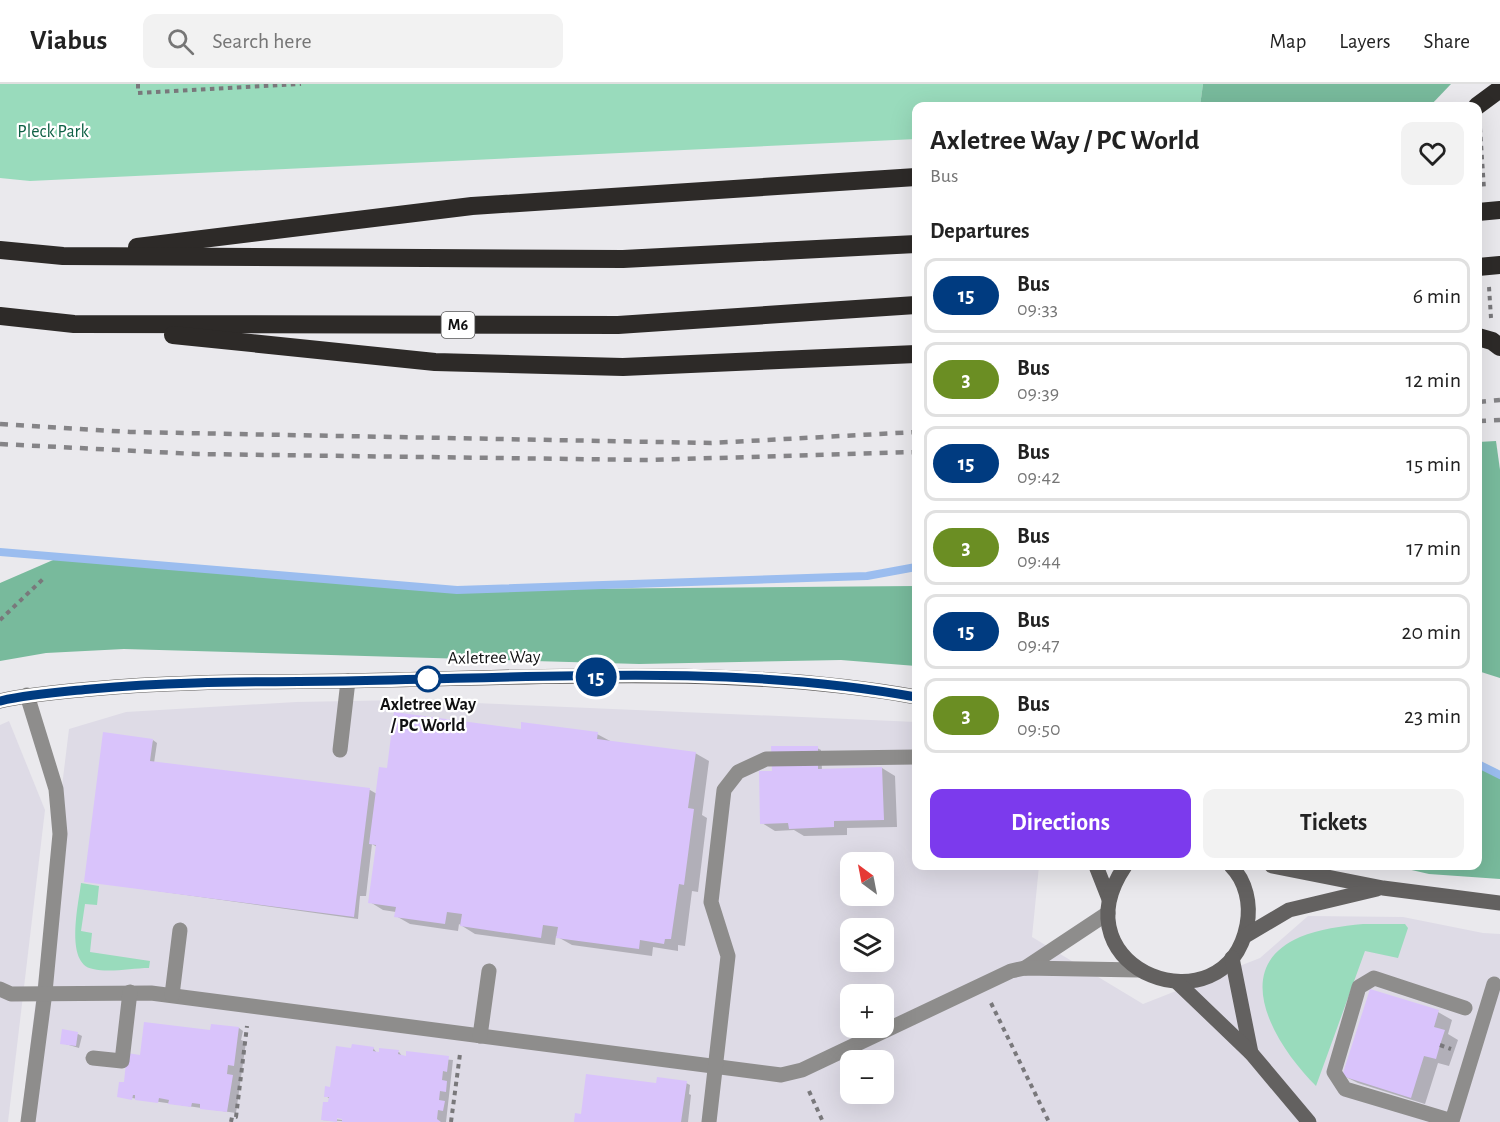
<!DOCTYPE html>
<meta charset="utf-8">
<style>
:root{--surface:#fff;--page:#f2f2f2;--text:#222;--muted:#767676;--line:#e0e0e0;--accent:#7c3aed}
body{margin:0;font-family:"Alegreya Sans",sans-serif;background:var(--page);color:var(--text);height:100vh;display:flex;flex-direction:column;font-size:22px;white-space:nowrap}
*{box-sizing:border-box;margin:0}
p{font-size:20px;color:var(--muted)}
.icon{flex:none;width:33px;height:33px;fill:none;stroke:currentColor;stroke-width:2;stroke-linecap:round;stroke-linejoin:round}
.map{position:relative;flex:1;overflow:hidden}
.sheet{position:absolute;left:912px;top:18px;width:570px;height:768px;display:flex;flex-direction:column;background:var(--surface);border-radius:12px;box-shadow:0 6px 24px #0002}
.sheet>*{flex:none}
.badge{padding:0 12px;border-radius:20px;font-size:21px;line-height:39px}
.needle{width:39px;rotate:328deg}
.fabs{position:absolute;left:840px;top:768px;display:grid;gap:12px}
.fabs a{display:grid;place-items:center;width:54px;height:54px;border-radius:12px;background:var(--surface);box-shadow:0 6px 24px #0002;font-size:30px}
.map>.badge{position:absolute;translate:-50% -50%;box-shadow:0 0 0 3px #fff}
h2{padding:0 18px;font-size:22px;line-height:54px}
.round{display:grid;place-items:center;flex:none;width:63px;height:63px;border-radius:12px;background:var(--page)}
.headline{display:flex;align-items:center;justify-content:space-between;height:102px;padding:0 18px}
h1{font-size:28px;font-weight:700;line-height:45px}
.primary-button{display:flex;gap:12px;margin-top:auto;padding:12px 18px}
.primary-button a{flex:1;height:69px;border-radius:12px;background:var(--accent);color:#fff;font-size:24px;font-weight:700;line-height:69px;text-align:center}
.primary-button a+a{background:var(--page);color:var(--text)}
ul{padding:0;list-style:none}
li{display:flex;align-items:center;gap:18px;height:75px;margin:0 12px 9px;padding:0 6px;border:3px solid var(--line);border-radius:12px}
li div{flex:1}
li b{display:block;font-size:22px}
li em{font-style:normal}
li .badge{min-width:66px;font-weight:700;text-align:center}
header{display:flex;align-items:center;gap:36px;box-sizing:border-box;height:84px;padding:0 30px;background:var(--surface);border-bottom:2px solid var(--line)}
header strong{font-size:28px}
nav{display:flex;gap:33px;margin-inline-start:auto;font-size:21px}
.search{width:420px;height:54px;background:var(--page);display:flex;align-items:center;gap:15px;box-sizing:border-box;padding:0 21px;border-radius:12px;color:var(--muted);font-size:22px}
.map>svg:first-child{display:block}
</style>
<header>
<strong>Viabus</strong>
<div class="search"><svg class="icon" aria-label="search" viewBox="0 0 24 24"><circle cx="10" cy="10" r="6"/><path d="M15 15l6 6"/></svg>Search here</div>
<nav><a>Map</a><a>Layers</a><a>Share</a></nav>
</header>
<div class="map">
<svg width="1500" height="1038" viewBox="0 0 1500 1038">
<rect width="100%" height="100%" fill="#eae9ed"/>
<g fill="#dedbe6" fill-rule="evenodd">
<path d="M405 616 916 638V782H1039L1032 853 1143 920 1260 874 1308 832 1403 833 1483 849 1500 850V1038H21L69 645 126 628 296 618ZM850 778H884V812H850ZM850 844H884V878H850ZM850 910H884V944H850ZM850 976H884V1010H850Z"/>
<path d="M9 637 45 726 8 1038H0V641Z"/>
</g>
<g fill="#99dbbc">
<path d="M0 0H1203L1200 22H916V55L30 97 0 94Z"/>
<path d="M81 799 99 802 97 821 85 820 81 847 92 849 90 868 150 877 149 884C132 884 110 889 93 885 64 880 79 818 81 799Z"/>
<path d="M1363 840H1405L1408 844 1398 874 1365 867 1316 1002C1278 964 1226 885 1300 853 1319 845 1342 842 1363 840Z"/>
</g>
<g fill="#78ba9c">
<path d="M1203 0H1451L1430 22H1200Z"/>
<path d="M1496 357 1500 386V594L1478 587V358Z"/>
<path d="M60 473 457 506 916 502V582L841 576 639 580 124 565 46 569 0 577V499Z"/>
<path d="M1478 680 1500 691V795L1429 790 1394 782H1478Z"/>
</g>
<g fill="#0003">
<path d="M522 646 597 650 612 658 695 669 709 677 702 731 707 734 698 808 692 807 685 862 678 861V867L653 863 652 872 572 861 556 852 555 861 475 850 459 840 458 847 410 840 396 832V828L383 826 370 818 377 763 372 760 366 812H360L358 835 86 797 153 656 157 659 154 679 370 706 377 710 388 685Z"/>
<path d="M817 664 821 666 822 686 882 684 895 692 897 743 847 744V751L804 752 794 746 775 747 762 739 773 688Z"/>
<path d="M1438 928 1452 936 1448 950 1458 956 1449 982 1438 979 1425 1020 1358 999 1344 992Z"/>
<path d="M239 944 243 947 241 956 246 958 236 1029 118 1012 141 973Z"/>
<path d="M78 950 82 952 79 964 62 959Z"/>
<path d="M373 964 377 969 399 968 402 972 453 976 446 1038H361L335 1032 334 1035 358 1038 322 1036 330 1015 326 1012 353 966Z"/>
<path d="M686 999 690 1001 689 1010 691 1011 688 1038H576L581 1031 663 1001Z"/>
</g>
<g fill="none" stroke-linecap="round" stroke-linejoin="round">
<g stroke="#9bbdef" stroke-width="8">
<path d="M0 468 457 506 867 492 916 483"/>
<path d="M1478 680 1500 691"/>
</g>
</g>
<g fill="#d9c3fb">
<path d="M394 628 521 645V638L598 648 597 655 696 668 688 724 694 725 684 801 679 800 671 855H665L664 860 640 856 639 865 556 854 558 843 543 841 541 854 460 842 462 830 447 828 445 840 394 833 396 823 368 819 376 761 369 760 379 683 387 684Z"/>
<path d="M103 648 153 655 150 677 370 704 354 833 84 798Z"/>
<path d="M771 662H818V685L882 683 884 736 834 737V743L789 745 788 739 760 740 759 687H772Z"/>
<path d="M1370 905 1439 926 1434 943 1445 946 1440 961 1436 975 1424 972 1411 1014 1342 992Z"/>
<path d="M144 938 210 946 211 940 239 943 234 982 228 981 227 990 233 991 227 1028 200 1025V1020L192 1019 191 1023 168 1020 169 1016 159 1014 158 1019 135 1016V1011H133L132 1016 117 1013 119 998H124L127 969 140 971Z"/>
<path d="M62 945 78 948 76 962 60 960Z"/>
<path d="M352 960 374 963 373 967 379 968V964L399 966 398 970 406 972V967L449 972 447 988 443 987 442 996 447 997 446 1008 440 1007 439 1016 445 1017 443 1027 438 1026 437 1035 441 1038H342V1035L337 1034V1038L321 1036 323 1018H328L329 1013H324L325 1002 330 1003 336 962 351 964Z"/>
<path d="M586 990 656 999 657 993 687 997 681 1038H574L575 1029 581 1030Z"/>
</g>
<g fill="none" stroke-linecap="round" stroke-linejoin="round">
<g stroke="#79787b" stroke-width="4" stroke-dasharray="4.5 4.5" stroke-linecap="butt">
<path d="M138 0V9L301 0"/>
<path d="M1480 44 1484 105"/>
<path d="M1489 203 1491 234"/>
<path d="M0 536 43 495"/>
<path d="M991 919 1049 1038"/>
<path d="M1440 961 1451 965"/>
<path d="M809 1007 823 1038"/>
<path d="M231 1038 232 1033H236L247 942"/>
<path d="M451 1038 460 970"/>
</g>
<g stroke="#8e8d8c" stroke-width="15">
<path d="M27 611 56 705 60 750 45 908 28 1038"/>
<path d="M340 666 348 597"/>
<path d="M1025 884 1108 829"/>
<path d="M0 905 11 910 151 909 781 991 802 986 1011 887 1025 884 1139 886"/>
<path d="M172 911 180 846"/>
<path d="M1465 924 1374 894 1359 903 1334 988 1345 1005 1452 1037 1494 900"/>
<path d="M480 952 489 887"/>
<path d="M93 974 122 977 130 908"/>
<path d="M709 1038 728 872 711 818 724 706 738 688 766 675 916 673"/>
</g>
<g stroke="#636160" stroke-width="15">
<path d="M0 617C30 610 60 608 91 605 176 597 260 598 345 597 532 594 732 580 916 613"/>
<path d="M1096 782 1109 815"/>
<path d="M1125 782C1054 887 1226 949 1247 841 1251 820 1246 797 1231 782"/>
<path d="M1272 782 1383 804 1500 819"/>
<path d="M1245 852 1289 826 1377 805"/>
<path d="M1232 874 1251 969"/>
<path d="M1177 898 1251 969 1309 1038"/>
</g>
<g stroke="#2d2a28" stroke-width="18">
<path d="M1477 22 1500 5"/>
<path d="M137 163 472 122 916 93"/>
<path d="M0 166 63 172 623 175 916 160"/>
<path d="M0 232 74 240 618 241 916 221"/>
<path d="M173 251 435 278 623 283 916 270"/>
<path d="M1478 253 1492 257 1500 263"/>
</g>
<g stroke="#858487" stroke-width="4.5" stroke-dasharray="8 8" stroke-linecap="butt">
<path d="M1478 318 1500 316"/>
<path d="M1478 337 1500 336"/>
<path d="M0 340 130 348 711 359 916 348"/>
<path d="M0 360 196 370 649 376 916 368"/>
</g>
<g stroke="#2d2a28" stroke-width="18">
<path d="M1478 128 1500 126"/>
<path d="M1478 183 1500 181"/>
</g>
</g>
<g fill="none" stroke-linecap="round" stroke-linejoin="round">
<g stroke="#fff" stroke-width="14">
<path id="line" d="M0 617C30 610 60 608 91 605 176 597 260 598 345 597 534 594 729 579 916 613"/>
</g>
<use href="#line" stroke="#003b80" stroke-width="9"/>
</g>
<circle fill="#fff" stroke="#003b80" stroke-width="3" cx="428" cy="595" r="12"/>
<g text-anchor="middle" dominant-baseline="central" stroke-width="4.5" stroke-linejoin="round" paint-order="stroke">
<rect fill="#fff" stroke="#585858" stroke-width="1.5" x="441.5" y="228" width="33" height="26" rx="4.5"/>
<g font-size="16" font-weight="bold" fill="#101011">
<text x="458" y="241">M6</text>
</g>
<g font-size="18" fill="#0f6145" stroke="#fff">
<text x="53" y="48">Pleck Park</text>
</g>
<g font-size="18" fill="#101011" stroke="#fff">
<text transform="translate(494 574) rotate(-1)">Axletree Way</text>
</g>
<g font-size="18" font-weight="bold" fill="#101011" stroke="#fff">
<text x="428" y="621">Axletree Way<tspan x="428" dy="21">/ PC World</tspan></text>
</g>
</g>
</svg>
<div class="fabs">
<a><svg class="needle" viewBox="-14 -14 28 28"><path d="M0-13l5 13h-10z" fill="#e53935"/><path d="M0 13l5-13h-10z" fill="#767676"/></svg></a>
<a><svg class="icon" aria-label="layers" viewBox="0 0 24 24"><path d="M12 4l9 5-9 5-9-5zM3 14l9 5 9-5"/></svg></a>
<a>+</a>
<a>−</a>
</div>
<b class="badge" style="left:596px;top:593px;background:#003b80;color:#fff">15</b>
<section class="sheet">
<div class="headline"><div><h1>Axletree Way / PC World</h1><p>Bus</p></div><a class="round"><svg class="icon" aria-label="heart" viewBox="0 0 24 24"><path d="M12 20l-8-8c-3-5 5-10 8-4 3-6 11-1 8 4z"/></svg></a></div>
<h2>Departures</h2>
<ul>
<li><span class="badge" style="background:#003b80;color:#fff">15</span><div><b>Bus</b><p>09:33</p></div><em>6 min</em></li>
<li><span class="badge" style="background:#6b8e23;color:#fff">3</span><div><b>Bus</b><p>09:39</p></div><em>12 min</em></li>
<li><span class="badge" style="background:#003b80;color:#fff">15</span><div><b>Bus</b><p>09:42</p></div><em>15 min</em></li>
<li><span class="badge" style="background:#6b8e23;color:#fff">3</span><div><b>Bus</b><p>09:44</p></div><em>17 min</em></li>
<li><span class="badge" style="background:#003b80;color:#fff">15</span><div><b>Bus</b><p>09:47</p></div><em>20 min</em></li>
<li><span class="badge" style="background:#6b8e23;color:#fff">3</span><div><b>Bus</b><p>09:50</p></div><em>23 min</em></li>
</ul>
<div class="primary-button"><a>Directions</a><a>Tickets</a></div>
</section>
</div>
